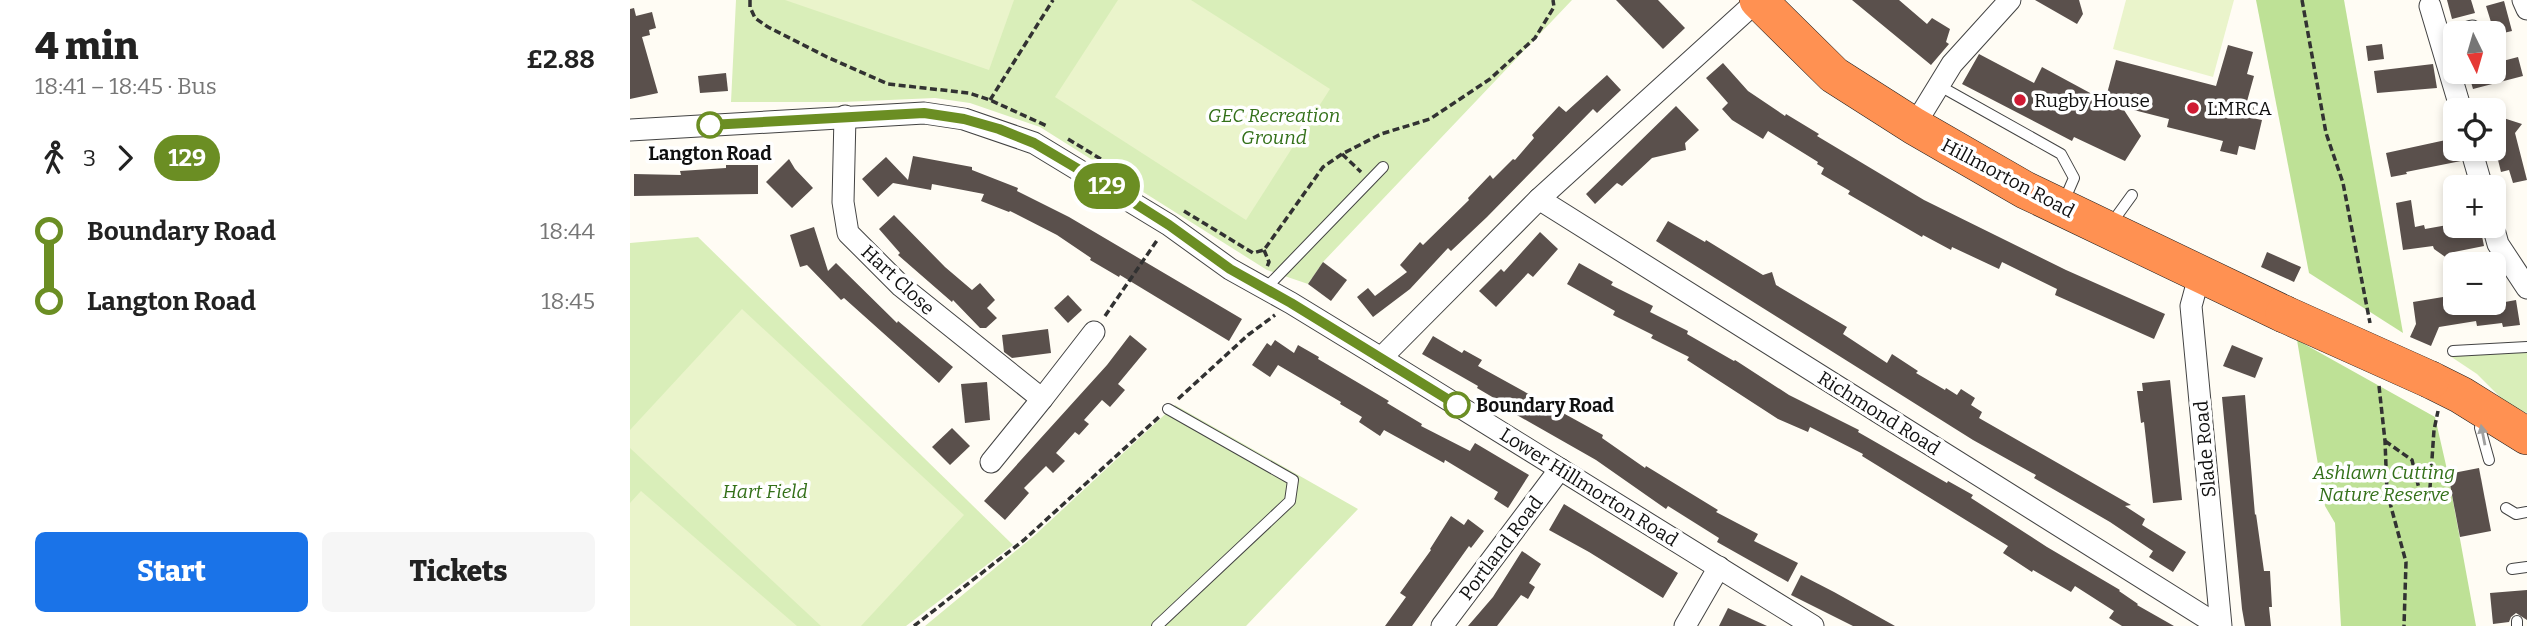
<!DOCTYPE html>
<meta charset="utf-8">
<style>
:root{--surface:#fff;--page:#f6f6f6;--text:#222;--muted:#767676;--accent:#1a73e8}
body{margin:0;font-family:Bitter,serif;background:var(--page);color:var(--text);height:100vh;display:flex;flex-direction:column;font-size:26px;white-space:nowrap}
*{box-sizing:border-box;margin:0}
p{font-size:23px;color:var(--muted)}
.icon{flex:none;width:38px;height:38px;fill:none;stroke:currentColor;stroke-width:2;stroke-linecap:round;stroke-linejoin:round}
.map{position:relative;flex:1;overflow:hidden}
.side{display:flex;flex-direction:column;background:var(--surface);width:630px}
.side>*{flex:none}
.badge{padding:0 14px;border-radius:23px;font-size:24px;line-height:46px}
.needle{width:46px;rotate:175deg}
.buttons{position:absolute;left:1813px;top:21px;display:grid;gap:14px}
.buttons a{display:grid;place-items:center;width:63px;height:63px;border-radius:10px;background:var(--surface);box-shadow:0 4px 10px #0003;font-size:35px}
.map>.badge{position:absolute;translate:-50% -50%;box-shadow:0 0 0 4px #fff}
.legs{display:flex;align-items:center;gap:10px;height:77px;padding:0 35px;font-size:23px}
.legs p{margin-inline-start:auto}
.headline{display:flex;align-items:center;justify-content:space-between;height:119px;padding:0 35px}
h1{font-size:38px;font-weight:800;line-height:52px}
.cta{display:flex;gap:14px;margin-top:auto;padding:14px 35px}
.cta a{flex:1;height:80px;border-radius:10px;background:var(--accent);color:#fff;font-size:28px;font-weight:800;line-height:80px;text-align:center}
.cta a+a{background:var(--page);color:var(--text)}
ul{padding:0 35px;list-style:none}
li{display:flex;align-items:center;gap:24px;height:70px;font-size:26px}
li i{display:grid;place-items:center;width:10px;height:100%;margin:0 9px;background:currentColor}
li i::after{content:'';width:18px;height:18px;margin:-9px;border:5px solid;border-radius:50%;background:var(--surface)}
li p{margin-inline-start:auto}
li:first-child i{background:linear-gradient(#0000 50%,currentColor 0)}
li:last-child i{background:linear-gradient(currentColor 50%,#0000 0)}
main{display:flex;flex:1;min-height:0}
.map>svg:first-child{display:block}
</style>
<main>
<section class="side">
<div class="headline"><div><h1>4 min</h1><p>18:41 – 18:45 · Bus</p></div><b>£2.88</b></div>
<div class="legs"><svg class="icon" aria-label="walk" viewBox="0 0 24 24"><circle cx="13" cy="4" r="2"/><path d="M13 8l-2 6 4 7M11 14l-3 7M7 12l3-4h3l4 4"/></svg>3<svg class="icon" aria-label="forward" viewBox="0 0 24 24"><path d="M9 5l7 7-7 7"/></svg><b class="badge" style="background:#6b8e23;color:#fff">129</b></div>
<ul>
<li><i style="color:#6b8e23"></i><b>Boundary Road</b><p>18:44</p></li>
<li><i style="color:#6b8e23"></i><b>Langton Road</b><p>18:45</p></li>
</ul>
<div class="cta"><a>Start</a><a>Tickets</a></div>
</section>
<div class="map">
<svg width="1897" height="626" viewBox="0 0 1897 626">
<rect width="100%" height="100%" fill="#fffcf4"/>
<g fill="#d9eeb9">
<path d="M106 0H942L693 262 678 284 637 270 410 127 340 103 305 98 213 102H101Z"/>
<path d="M68 237 383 545 276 626H0V243Z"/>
<path d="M1897 352V413L1878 405 1847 374 1820 356Z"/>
<path d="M545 405 728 509 616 626H295L405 535Z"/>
</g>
<g fill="#bee196">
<path d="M1626 0H1714L1773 333 1679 273Z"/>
<path d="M1667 340 1805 417 1818 474 1846 626H1711L1705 523 1695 506Z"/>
</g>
<g fill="#eaf4cb">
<path d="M155 0H384L359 70Z"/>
<path d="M488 0H561L700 89 616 220 425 97Z"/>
<path d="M1496 0H1604L1583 77 1483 49Z"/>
<path d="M112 309 334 515 231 626H191L0 448V430Z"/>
<path d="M11 491 167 626H0V503Z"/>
</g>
<g fill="#5a504c">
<path d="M986 0H1028L1055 28 1033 49Z"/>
<path d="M1222 0H1269L1297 24 1302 18 1320 29 1316 42 1319 44 1301 65Z"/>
<path d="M1405 0H1449L1453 14 1447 24Z"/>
<path d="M1817 0H1841L1845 13 1822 19Z"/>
<path d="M1874 1 1882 31 1865 35 1856 6Z"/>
<path d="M4 8 6 16 22 12 26 28 19 30 20 35 12 37 28 93 0 99V9Z"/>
<path d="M1752 44 1754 59 1738 61 1736 46Z"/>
<path d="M1598 45 1623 52 1617 74 1624 76 1616 105 1624 107 1622 118 1632 120 1625 150 1609 146 1607 155 1590 151 1593 141 1537 127 1539 119 1492 107 1511 136 1495 161 1444 137 1442 141 1332 84 1349 54 1404 83 1412 67 1475 101 1486 60 1586 86Z"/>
<path d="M1888 57 1893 76 1843 89 1838 72H1867L1865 63Z"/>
<path d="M1093 63 1118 91 1155 116 1156 114 1189 134 1187 136 1294 200 1436 270 1535 314 1524 339 1425 295 1427 289 1372 262 1369 269 1322 247 1321 250 1293 235 1292 237 1218 194 1220 191 1191 174 1194 168 1187 164 1188 162 1138 131 1133 139 1102 120 1092 109 1098 103 1076 78Z"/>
<path d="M1803 64 1807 88 1747 93 1744 71Z"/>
<path d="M96 73 98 91 70 93 68 76Z"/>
<path d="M977 75 991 90 967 113 963 109 857 217 821 251 818 248 780 289 743 317 727 297 738 288 745 296 777 272 770 265 790 242 793 245 839 200 838 198 860 175 863 179 883 159 885 160 904 138 902 135 929 106 936 112Z"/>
<path d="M1046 106 1069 130 1055 143 1056 150 1022 158 992 186 987 183 965 204 956 194Z"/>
<path d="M1864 115 1892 124 1885 133 1897 180 1883 183 1879 170 1871 172 1864 144Z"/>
<path d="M1825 138V149H1828L1831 161 1776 172 1777 174 1761 177 1756 153Z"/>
<path d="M283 156 342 167V170L388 188 387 191 439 217 612 319 599 341 490 275 489 277 460 260 461 258 427 235 380 211 379 212 351 201 354 194 302 184 301 190 263 183 248 197 232 179 256 157 278 180Z"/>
<path d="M159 159 165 169 183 188 162 208 136 182Z"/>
<path d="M96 165H128V194L4 196V174L51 175 50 171 96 168Z"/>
<path d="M1781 200 1785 227 1794 225 1795 229 1823 224 1824 228 1850 226 1854 246 1824 252 1821 261 1804 249 1803 246 1773 250 1766 203Z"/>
<path d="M264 215 315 267 342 290 350 283 365 300 357 308 367 318 356 328H350L323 300 322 302 268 255 270 253 249 229Z"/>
<path d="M1038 221 1075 242 1076 240 1133 275 1142 272 1146 285 1217 327 1213 334 1257 363 1262 354 1288 371 1286 373 1315 390 1316 388 1327 395 1331 389 1345 398 1341 405 1352 412 1349 418 1501 505 1495 506 1515 519 1512 525 1556 552 1543 572 1519 557 1523 551 1480 522 1404 478 1406 475 1343 440 1026 241Z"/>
<path d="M184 227 198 271 206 263 267 323 268 321 323 367 309 383 214 298 211 300 177 265 170 267 160 235Z"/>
<path d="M910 232 928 249 903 277 898 273 866 307 849 291 871 269 874 272Z"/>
<path d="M1637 252 1671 267 1664 282 1631 267Z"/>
<path d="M693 262 717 280 701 301 678 284Z"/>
<path d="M949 263 983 282 981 285 1023 306 1020 312 1058 331 1057 334 1104 361 1105 360 1159 395 1229 430 1228 432 1317 483 1318 481 1343 495 1341 498 1417 547 1490 590 1489 591 1508 604 1507 605 1544 626H1492L1479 618 1484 611 1445 586 1441 592 1403 570 1402 572 1373 553 1378 546 1232 456 1233 454 1180 427 1178 432 1148 419 1057 360 1059 357 1021 338 1023 335 983 315 985 311 937 284Z"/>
<path d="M438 295 452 310 438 323 424 308Z"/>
<path d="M1825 295V303L1864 304 1886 300 1890 325 1873 327 1872 323 1847 326 1846 321 1809 327 1801 346 1780 337 1786 324 1783 302Z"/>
<path d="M418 329 421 353 382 358 374 352 372 335Z"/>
<path d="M500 335 517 349 488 384 495 390 480 407 472 400 454 420 459 424 449 435 445 432 426 453 435 461 423 473 416 466 394 488 399 493 375 520 354 501 477 365Z"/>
<path d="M803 336 832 353 834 350 852 360 848 366 973 435 972 438 1015 468 1016 466 1088 510 1086 512 1128 534 1124 541 1168 563 1158 582 1087 542 1089 538 1038 506 1036 509 966 460 885 414 886 411 847 388 848 386 792 354Z"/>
<path d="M645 340 664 353 668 345 689 357 688 359 759 401 757 403 792 424 791 426 840 451 845 443 899 475 878 508 864 499 868 492 815 460 814 463 754 430 750 436 729 422 732 417 710 404 711 402 648 365 640 377 622 365 637 343 641 346Z"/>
<path d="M1602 345 1633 358 1625 378 1593 366Z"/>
<path d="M1540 380 1552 500 1523 503 1514 422 1511 423 1507 391H1513L1512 383Z"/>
<path d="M357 382 360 420 335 423 331 384Z"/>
<path d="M1615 395 1625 515 1626 514 1634 571H1640L1642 607H1639L1641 626H1615L1612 609 1592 397Z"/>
<path d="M322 428 340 446 320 465 302 447Z"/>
<path d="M1849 468 1861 531 1830 537 1818 474Z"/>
<path d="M934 504 1048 573 1033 598 959 552 919 530Z"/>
<path d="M821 516 834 525 838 519 854 531 841 548 839 546 782 626H755L776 597 770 593 801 550 800 549Z"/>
<path d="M892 551 911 564 899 583 905 587 898 599 891 595 867 626H838L863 597Z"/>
<path d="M1171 575 1204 592 1265 626H1223L1161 595Z"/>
<path d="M1897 590V620L1886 613 1881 617 1879 622 1863 624 1860 593Z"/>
<path d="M1098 608 1137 626H1089Z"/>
</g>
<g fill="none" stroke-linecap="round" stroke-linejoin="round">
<g stroke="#434343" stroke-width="12">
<g id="lane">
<path d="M1308 85 1431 154 1444 178 1434 201"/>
<path d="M1481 224 1502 195"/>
<path d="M636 288 753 167"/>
<path d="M1823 351 1897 347"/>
<path d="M1852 415 1850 428 1859 460"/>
<path d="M1876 508 1886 514 1897 512"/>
<path d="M1882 569 1897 567"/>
<path d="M1887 621V626"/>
<path d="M527 626 660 501 663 480 538 409"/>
</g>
</g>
<g stroke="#434343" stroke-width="23">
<g id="street">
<path d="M1893 0 1897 9"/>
<path d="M1800 6 1831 110"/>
<path d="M1835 33 1842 31"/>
<path d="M215 116 213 202 218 233 271 286 412 399 464 332"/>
<path d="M1284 126 1322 64 1380 0"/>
<path d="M0 130 294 113 334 119 404 143 539 225 600 269 661 303 751 358 1183 626"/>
<path d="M1841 149 1852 187"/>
<path d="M909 199 1589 626"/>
<path d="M1863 226 1868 244 1897 288"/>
<path d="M1570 273 1561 306 1591 626"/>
<path d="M751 358 909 199 1128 0"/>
<path d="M361 462 412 399"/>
<path d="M812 626 930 469"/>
<path d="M1055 626 1089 567"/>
</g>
</g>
<g stroke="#212121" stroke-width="38">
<g id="highway">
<path d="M1128 0 1204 75 1284 126 1395 190 1654 314"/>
<path d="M1801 380 1831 395 1897 436"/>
</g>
</g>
<g stroke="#323232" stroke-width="3.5" stroke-dasharray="7 3.5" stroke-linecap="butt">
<path d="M120 0V7L125 18 138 27 197 57 258 84 339 93 360 100 417 126"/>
<path d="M1672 0 1696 133 1713 183 1740 323"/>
<path d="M360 100 423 0"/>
<path d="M438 139 497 175"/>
<path d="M712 154 731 172"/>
<path d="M554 211 623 253 634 250 693 167 712 154 751 134 800 119 860 79 905 38 924 7 923 0"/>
<path d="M634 250 639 262 637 267"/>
<path d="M475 316 528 239"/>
<path d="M1749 386 1755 441 1757 492 1776 562 1774 626"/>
<path d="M548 399 618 335 645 315"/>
<path d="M1755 441 1782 460 1792 501 1799 502 1804 430 1808 411"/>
<path d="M284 626 394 540 530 416"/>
</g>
<use href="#lane" stroke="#fff" stroke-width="10"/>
<use href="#street" stroke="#fff" stroke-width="21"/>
<use href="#highway" stroke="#ff9152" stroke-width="37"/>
<g stroke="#212121" stroke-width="38" stroke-linecap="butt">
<path id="highway-bridge" d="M1654 314 1801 380"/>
</g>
<use href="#highway-bridge" stroke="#ff9152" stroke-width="37"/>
</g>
<defs><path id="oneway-solid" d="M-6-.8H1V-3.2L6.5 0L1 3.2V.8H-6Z" transform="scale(1.75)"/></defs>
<use fill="#9f9f9f" href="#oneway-solid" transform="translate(1853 435) rotate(-101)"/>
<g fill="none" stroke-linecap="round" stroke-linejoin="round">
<g stroke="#fff" stroke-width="16">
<path id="line-1" d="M80 125 294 113 334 119 369 129 404 143 487 192 539 225 600 269 661 303 827 405"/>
</g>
<use href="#line-1" stroke="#6b8e23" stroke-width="10"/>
</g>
<g fill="#cf1a33" stroke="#fff" stroke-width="2.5">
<circle cx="1390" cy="100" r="7"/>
<circle cx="1563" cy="108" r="7"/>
</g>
<g fill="#fff" stroke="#6b8e23" stroke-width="3.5">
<circle cx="80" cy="125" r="12"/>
<circle cx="827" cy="405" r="12"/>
</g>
<g text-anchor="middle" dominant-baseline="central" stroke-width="7" stroke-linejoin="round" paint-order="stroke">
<g font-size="19" fill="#101010" stroke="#fff" text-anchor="start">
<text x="1404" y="100">Rugby House</text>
<text x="1577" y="108">LMRCA</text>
</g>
<g font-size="19" font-style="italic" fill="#337019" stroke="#fff">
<text x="644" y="115">GEC Recreation<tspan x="644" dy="22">Ground</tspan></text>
<text x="1754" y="472">Ashlawn Cutting<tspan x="1754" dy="22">Nature Reserve</tspan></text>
<text x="135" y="491">Hart Field</text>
</g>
<g font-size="19" font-weight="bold" fill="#101010" stroke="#fff">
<text x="80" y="153">Langton Road</text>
<text x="846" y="405" text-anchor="start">Boundary Road</text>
</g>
<g font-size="19" fill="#101010" stroke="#fff">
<text transform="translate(1378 178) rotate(28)">Hillmorton Road</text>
<text transform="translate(268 280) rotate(43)">Hart Close</text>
<text transform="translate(1249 413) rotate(32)">Richmond Road</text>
<text transform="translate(1575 449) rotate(-95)">Slade Road</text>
<text transform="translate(959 487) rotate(32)">Lower Hillmorton Road</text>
<text transform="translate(871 548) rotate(-53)">Portland Road</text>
</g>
</g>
</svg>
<div class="buttons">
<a><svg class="needle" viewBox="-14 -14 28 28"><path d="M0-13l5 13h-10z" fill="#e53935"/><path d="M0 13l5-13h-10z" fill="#767676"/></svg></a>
<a><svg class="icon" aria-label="locate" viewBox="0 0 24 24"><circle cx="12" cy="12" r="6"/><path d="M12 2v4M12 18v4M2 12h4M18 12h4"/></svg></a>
<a>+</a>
<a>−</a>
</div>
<b class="badge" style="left:477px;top:186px;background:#6b8e23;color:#fff">129</b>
</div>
</main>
